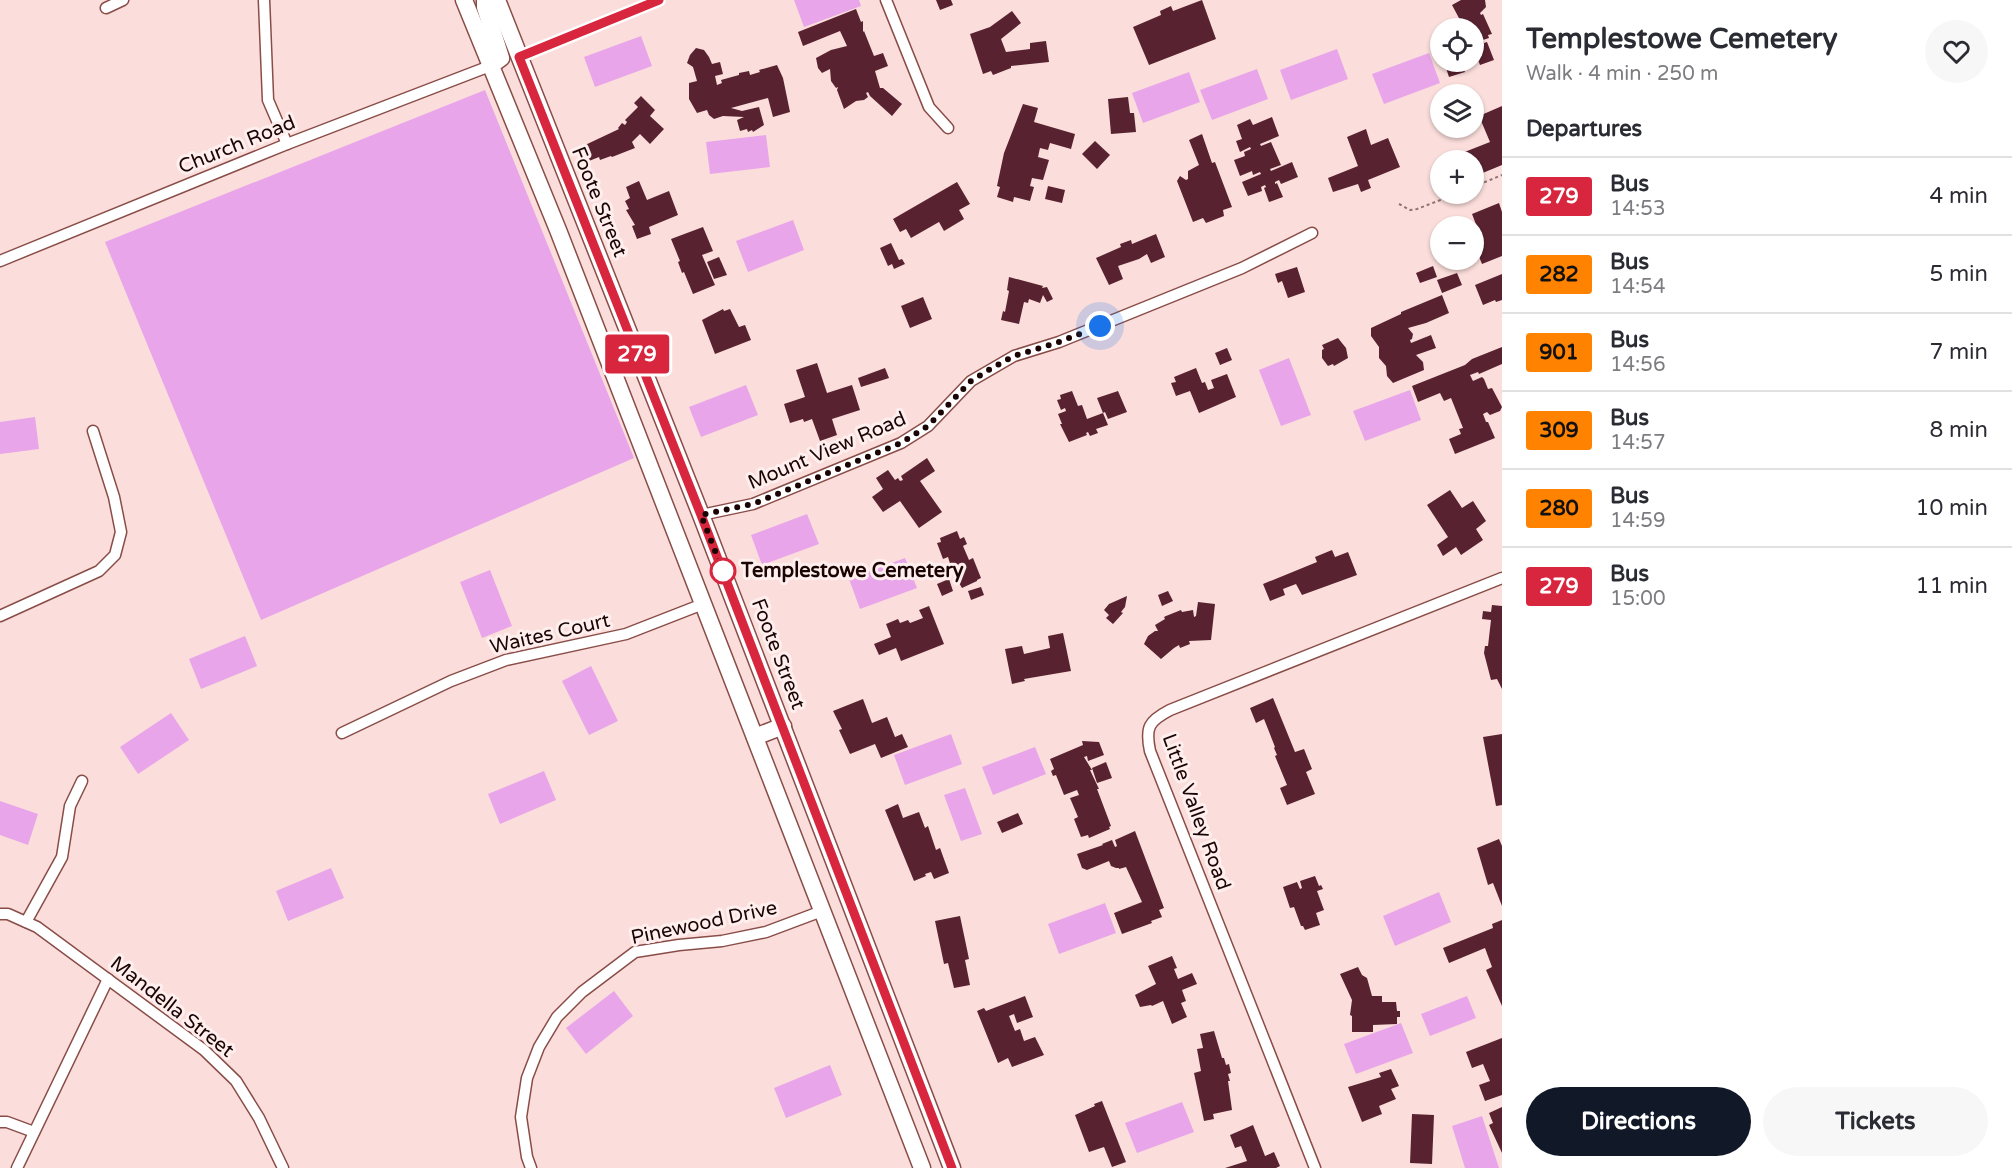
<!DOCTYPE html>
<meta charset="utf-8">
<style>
:root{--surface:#fff;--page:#f7f7f7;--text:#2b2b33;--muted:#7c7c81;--line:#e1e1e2;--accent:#111827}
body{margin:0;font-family:"Varela Round",sans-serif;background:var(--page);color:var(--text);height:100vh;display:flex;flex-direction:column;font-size:22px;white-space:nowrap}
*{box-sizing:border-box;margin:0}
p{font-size:20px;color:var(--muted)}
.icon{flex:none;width:33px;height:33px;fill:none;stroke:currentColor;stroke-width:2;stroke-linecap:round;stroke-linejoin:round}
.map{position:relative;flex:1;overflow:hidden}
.drawer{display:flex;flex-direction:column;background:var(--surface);width:510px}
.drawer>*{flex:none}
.badge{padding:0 12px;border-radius:4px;font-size:21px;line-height:39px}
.buttons{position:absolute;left:1430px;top:18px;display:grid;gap:12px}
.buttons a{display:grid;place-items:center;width:54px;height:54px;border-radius:50%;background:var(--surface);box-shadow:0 2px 4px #0004;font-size:30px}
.you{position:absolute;width:30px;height:30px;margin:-15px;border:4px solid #fff;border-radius:50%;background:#1a73e8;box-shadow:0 0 0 9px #1a73e833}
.map>.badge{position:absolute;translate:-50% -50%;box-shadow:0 0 0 3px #fff}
h2{padding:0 24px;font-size:22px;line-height:54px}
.round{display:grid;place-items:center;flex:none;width:63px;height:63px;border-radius:32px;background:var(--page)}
.headline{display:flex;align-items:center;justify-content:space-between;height:102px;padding:0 24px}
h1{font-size:28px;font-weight:700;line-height:45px}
.action{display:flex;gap:12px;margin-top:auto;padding:12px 24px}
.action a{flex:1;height:69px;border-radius:36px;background:var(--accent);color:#fff;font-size:24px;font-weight:700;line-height:69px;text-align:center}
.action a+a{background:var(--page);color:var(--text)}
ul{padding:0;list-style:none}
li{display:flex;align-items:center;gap:18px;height:78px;padding:0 24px;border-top:2px solid var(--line)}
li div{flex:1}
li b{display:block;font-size:22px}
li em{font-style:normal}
li .badge{min-width:66px;font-weight:700;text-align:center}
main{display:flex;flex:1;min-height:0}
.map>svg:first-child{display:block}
</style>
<main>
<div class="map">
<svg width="1502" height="1168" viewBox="0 0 1502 1168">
<rect width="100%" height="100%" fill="#fbdedb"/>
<g fill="#e8a5ea">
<path d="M794 0H859L861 6 804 27Z"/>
<path d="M641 36 652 66 595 87 584 57Z"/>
<path d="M1337 49 1348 79 1291 100 1280 70Z"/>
<path d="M1429 53 1440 83 1384 104 1372 74Z"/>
<path d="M1257 69 1268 99 1212 120 1200 90Z"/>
<path d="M1189 72 1200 102 1143 123 1132 93Z"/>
<path d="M485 90 634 458 261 620 105 242Z"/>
<path d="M766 135 770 167 710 174 706 142Z"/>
<path d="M793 220 804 250 748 272 736 241Z"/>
<path d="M1289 358 1311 415 1281 426 1259 370Z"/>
<path d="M746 385 758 415 701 437 689 407Z"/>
<path d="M1410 390 1421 420 1365 441 1353 411Z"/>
<path d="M35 417 39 449 0 454V422Z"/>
<path d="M807 514 819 544 762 565 751 535Z"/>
<path d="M905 558 917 588 860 609 849 579Z"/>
<path d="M490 570 512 626 482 638 460 582Z"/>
<path d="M245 636 257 666 201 689 189 659Z"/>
<path d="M591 666 618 721 589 735 562 681Z"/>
<path d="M171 713 189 740 138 774 120 747Z"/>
<path d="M951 734 962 764 905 785 894 755Z"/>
<path d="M1035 747 1046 774 993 795 982 767Z"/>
<path d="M544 771 556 800 500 824 488 794Z"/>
<path d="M965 788 982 834 961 841 944 795Z"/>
<path d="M0 801 38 814 28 845 0 835Z"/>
<path d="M331 868 344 898 288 921 276 891Z"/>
<path d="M1439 892 1451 922 1395 946 1383 916Z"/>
<path d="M1105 903 1116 933 1059 954 1048 924Z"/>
<path d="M614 991 633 1016 586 1054 566 1028Z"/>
<path d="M1467 996 1476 1018 1430 1036 1421 1014Z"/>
<path d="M1401 1023 1413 1053 1356 1074 1344 1044Z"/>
<path d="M830 1065 842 1095 786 1118 774 1088Z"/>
<path d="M1182 1102 1194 1132 1137 1153 1125 1123Z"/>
<path d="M1482 1116 1499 1168H1465L1452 1126Z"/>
</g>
<g fill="#582231">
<path d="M936 0H951L953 5 940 10Z"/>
<path d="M1202 0 1216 39 1149 65 1133 27 1161 15 1160 11 1171 6 1173 11Z"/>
<path d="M1461 0H1485L1486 7 1480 13 1481 15 1483 14 1492 34 1488 35 1489 38 1483 40 1484 43 1487 42 1494 60 1480 65 1476 55 1473 56V28L1471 24 1460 26 1459 22 1460 20 1452 5Z"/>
<path d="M856 9 861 22 863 21V32L864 31 874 56 883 53 888 66 875 71 880 88H883L902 104 892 116 870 96 868 92 866 93 868 97 864 100 856 101 844 109 837 90 838 87 836 88 831 81 830 69 822 73 818 68 816 58 831 50 847 46 840 31 803 46 798 32Z"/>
<path d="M1012 11 1021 23 1001 39 1006 52 1030 49V43L1046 41 1049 62 1011 66V68L993 75 991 71 983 74 970 34 990 27Z"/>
<path d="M696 48 704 50 709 57 712 64 720 62 723 74 715 76 717 85 722 83 721 80 739 75V73L749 71 750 75 760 72 759 70 777 65 783 78 790 112 773 117 768 98 731 108 742 111 759 107 764 125 753 132 752 130 748 132 747 129 740 131 737 120 744 117 723 116 714 119 709 115 707 110 697 113 689 99V83L697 81 693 67 687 63 690 55Z"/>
<path d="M1444 62H1460L1465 72 1449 77Z"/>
<path d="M641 96 655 110 650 116 664 129 650 144 640 134 632 142 635 148 612 157 611 156 600 160 599 157 589 161 583 146 619 129 618 128 622 123 625 125 627 122 625 120 638 107 634 103Z"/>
<path d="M1128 97 1130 113H1134L1136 132 1111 134 1108 99Z"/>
<path d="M1023 104 1038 108 1034 122 1075 134 1071 149 1050 143 1048 150 1040 148 1038 157 1049 160 1043 180 1032 178 1030 186 1034 187 1030 201 1014 197 1013 202 997 197 1000 187 997 186 1004 153Z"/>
<path d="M1502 106V165L1473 177V160H1466L1462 153 1490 142 1479 116Z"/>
<path d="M1272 117 1279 136 1260 144 1261 146 1271 142 1281 165 1270 169 1271 171 1292 162 1298 177 1281 184 1279 180 1275 182V184L1277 183 1283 197 1269 202 1264 188 1266 187 1265 185 1261 187 1262 191 1248 196 1242 182 1261 174 1260 172 1253 175 1252 171 1240 176 1234 160 1245 156 1244 152 1251 149 1250 147 1240 152 1236 141 1242 139 1237 125 1250 119 1253 125Z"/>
<path d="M1366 129 1371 145 1388 138 1400 167 1368 180 1371 188 1361 192 1358 184 1333 192 1328 178 1358 166 1347 137Z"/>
<path d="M1202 134 1212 163 1215 162 1232 207 1223 210 1224 216 1206 223 1203 218 1193 222 1177 181 1180 176 1186 180 1188 179V171L1199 165 1189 140Z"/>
<path d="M1095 141 1110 155 1097 169 1082 154Z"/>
<path d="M639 181 647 200 669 191 678 215 649 227 651 234 637 239 632 226 635 225 626 210 629 209 625 201 630 198 626 187Z"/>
<path d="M957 182 970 204 959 210 964 219 944 231 939 222 911 238 906 229 900 232 893 219Z"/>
<path d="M1048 186 1065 190 1062 203 1045 199Z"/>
<path d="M1499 203 1502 212V256L1482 264 1473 242V237L1476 236 1473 228 1477 227 1472 214Z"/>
<path d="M703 227 713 251 702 255 715 285 693 294 684 272 682 273 678 262 680 261 671 239Z"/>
<path d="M1156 234 1165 257 1151 263 1147 254 1139 259 1118 266 1123 279 1109 285 1096 258 1121 247 1120 244 1131 240 1132 244Z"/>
<path d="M891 243 899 260 902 259 905 264 894 269 892 264 888 266 880 248Z"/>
<path d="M719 257 727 275 714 279 707 262Z"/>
<path d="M1433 266 1437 277 1420 283 1416 273Z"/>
<path d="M1297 267 1305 292 1288 298 1282 281 1278 283 1275 274Z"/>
<path d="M1457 273 1462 285 1442 293 1437 280Z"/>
<path d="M1502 274V300L1496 302 1495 300 1483 305 1475 285Z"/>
<path d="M1009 277 1043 286 1042 288 1047 287 1053 299 1047 302 1043 295 1040 303 1029 299 1028 303 1024 302 1019 324 1001 320 1003 311 1005 312 1009 291 1007 290Z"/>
<path d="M1442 295 1449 313 1426 323 1408 328 1413 334 1412 339 1410 340 1411 343 1431 335 1436 348 1416 355 1423 362 1424 370 1393 383 1387 376 1386 366 1379 358V347L1371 336V328L1401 314V312Z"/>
<path d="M923 297 932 319 910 328 901 306Z"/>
<path d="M723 309 724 311 730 309 739 327 745 325 751 340 715 354 702 320Z"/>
<path d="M1338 338 1346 348 1348 358 1334 366 1333 364 1328 366 1322 358V350L1324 349 1322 345Z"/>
<path d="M1502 347V364L1479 374 1478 372 1470 375 1473 381 1482 377 1484 379 1488 389 1492 388 1502 407 1500 411 1490 415 1487 412 1483 414 1486 422H1488L1495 438 1455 454 1449 439 1461 434 1459 429 1463 428 1451 398 1444 401 1440 393 1418 402 1412 386 1465 365 1472 359Z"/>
<path d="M1227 348 1232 360 1220 365 1215 353Z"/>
<path d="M817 363 827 393 852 385 860 410 832 419 837 435 820 441 812 419 804 422 803 419 790 423 784 404 805 397 796 370Z"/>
<path d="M885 368 889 378 861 387 858 378Z"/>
<path d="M1196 368 1202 383 1205 382 1208 390 1214 388 1211 380 1227 374 1236 397 1199 413 1190 391 1176 396 1171 383 1176 382 1174 377Z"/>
<path d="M1072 391 1078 406 1082 405 1087 419 1103 413 1108 425 1096 429 1098 433 1090 436 1088 432 1086 433 1087 435 1069 442 1060 424H1062L1058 414 1066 411 1065 408 1061 410 1057 400 1061 399 1060 395Z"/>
<path d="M1118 391 1127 412 1108 419 1105 412 1103 413 1097 398Z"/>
<path d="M927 458 935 471 920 481 942 512 919 528 900 501 883 512 872 497 883 489 876 478 888 470 895 480 898 478 900 481 903 480 901 476Z"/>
<path d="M1450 490 1462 508 1473 501 1486 521 1476 529 1483 540 1461 555 1456 547 1443 556 1437 545 1448 537 1427 505Z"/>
<path d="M957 531 960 539 964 537 967 544 963 546 969 560 973 558 981 578 977 580V581L962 588 953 573 948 557 943 559 937 543 941 542 940 538Z"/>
<path d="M1332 550 1335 557 1348 552 1357 575 1302 595 1296 584 1283 589 1285 595 1270 601 1263 584 1317 562 1315 557Z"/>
<path d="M949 579 953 591 942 596 937 584Z"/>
<path d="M981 587 984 595 971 600 968 591Z"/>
<path d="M1168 591 1173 601 1162 606 1158 595Z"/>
<path d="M1127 596 1125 607 1121 612 1123 613 1113 624 1106 618 1109 615 1104 610 1109 604Z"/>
<path d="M1198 602 1215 604 1211 640 1189 641 1190 644 1180 648 1179 645 1174 648 1161 659 1144 644 1148 636 1155 631H1158L1155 625 1165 619 1164 617 1166 616 1181 610 1182 612 1193 610 1194 617 1196 616Z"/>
<path d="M1492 605 1502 606V689L1497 679 1491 680 1484 653 1485 646H1488L1491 620 1482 619 1483 611 1491 612Z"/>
<path d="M929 606 944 644 901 661 896 648 879 655 874 644 891 637 886 624 898 619 900 623 908 620 910 623 923 618 919 610Z"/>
<path d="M1063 633 1071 671 1024 679 1025 681 1012 684 1005 649 1022 646 1024 654 1050 648 1048 636Z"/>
<path d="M1273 698 1295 752 1304 749 1312 769 1306 772 1315 794 1287 805 1280 788 1287 785 1275 756 1277 755 1274 748 1275 747 1264 719 1256 723 1250 708Z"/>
<path d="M863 699 872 723 887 717 895 737 902 734 908 747 881 758 875 744 850 754 839 730 842 729 833 711Z"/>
<path d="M1502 734V805L1496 806 1483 737Z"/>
<path d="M1082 741 1099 742 1104 755 1088 761 1087 756 1084 757 1092 770H1090L1099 789H1097L1111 826 1109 827 1110 829 1089 838 1088 835 1081 837 1074 819 1078 817 1070 798 1079 795 1077 790 1064 795 1056 775 1053 776 1051 771 1054 769 1050 759 1083 745Z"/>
<path d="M1106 762 1112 778 1097 783 1092 768Z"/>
<path d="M898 804 903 818 919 812 925 828 928 826 936 850 940 848 949 873 934 879 931 872 925 874 926 876 914 881 885 810Z"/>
<path d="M1018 813 1023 824 1002 833 997 822Z"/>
<path d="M1135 831 1164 908 1159 910 1162 917 1151 921 1152 923 1122 934 1114 913 1142 902 1126 867 1119 869V868H1116L1111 866 1109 861 1087 870 1082 868 1077 854 1103 845 1102 844 1112 840 1115 847 1117 846 1115 840Z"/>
<path d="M1499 839 1502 846V906L1493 883 1488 885 1477 848Z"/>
<path d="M1315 876 1319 886 1321 885 1323 889 1317 891 1324 910 1316 913 1320 925 1305 930 1303 926H1301L1294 907 1290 908 1283 887 1297 882 1300 889 1302 888 1300 881Z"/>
<path d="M960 916 969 959 965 960 970 985 954 988 948 963 944 964 935 921Z"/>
<path d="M1502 920V1006L1486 970 1492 967 1485 948 1449 963 1443 948 1493 928 1492 924Z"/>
<path d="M1172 956 1177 968 1174 969 1178 979 1192 973 1197 984 1182 990 1186 1001 1181 1003 1187 1017 1172 1024 1163 1001 1152 1006 1151 1005 1140 1007 1135 995 1156 984 1148 966Z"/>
<path d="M1358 967 1362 975 1367 978 1372 996H1382V1002H1396L1397 1011H1400V1017H1397V1024L1373 1025V1032H1352V1016L1350 1015 1352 1000 1340 974Z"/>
<path d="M1025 996 1033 1017 1017 1023 1014 1014 1009 1016 1015 1031 1020 1029 1024 1041 1035 1037 1044 1055 1012 1067 1008 1058 998 1063 977 1011 984 1008 986 1011Z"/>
<path d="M1214 1031 1222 1058H1224L1226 1065 1229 1064 1231 1073 1228 1074 1230 1081H1228L1232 1110 1213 1114 1214 1119 1204 1121 1194 1073 1201 1071 1197 1049 1203 1048 1200 1034Z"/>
<path d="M1502 1038V1095L1485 1101 1479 1085 1490 1081 1483 1064 1472 1068 1466 1052Z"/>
<path d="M1391 1069 1399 1086 1391 1089 1396 1099 1379 1106 1382 1114 1362 1122 1348 1087 1381 1077 1379 1073Z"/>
<path d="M1102 1101 1126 1162 1112 1167 1104 1147 1089 1152 1075 1115 1095 1106 1094 1104Z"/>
<path d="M1502 1107V1153L1489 1125 1493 1123 1489 1113Z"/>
<path d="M1412 1114 1434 1115 1432 1164 1410 1163Z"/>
<path d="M1253 1125 1265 1156 1274 1152 1280 1166 1276 1168H1225L1247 1161 1241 1146 1235 1148 1230 1135Z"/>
</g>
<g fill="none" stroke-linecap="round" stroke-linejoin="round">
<g stroke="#894d48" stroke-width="13">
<g id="minor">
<path d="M264 0 268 100 287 144"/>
<path d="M886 0 929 107 948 128"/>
<path d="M106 8 123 0"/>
<path d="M519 57 659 0"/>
<path d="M0 261 287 144 490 66"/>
<path d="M701 515 753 504 901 443 928 426 971 381 1014 356 1059 342 1242 268 1312 233"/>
<path d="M0 616 99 571 115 555 121 532 114 497 93 431"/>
<path d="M342 733 451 681 506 660 626 634 703 604"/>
<path d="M0 914H8L37 927 204 1050 236 1081 259 1118 283 1168"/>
<path d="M26 922 62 857 70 806 82 781"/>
<path d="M0 1122H7L34 1132"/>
<path d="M17 1168 108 979"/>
<path d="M531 1168 527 1157 521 1117 527 1078 539 1047 557 1017 582 992 635 952 679 945 722 941 766 932 822 911"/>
<path d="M1315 1168 1150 751C1145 727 1149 721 1170 710L1502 578"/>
</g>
</g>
<g stroke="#894d48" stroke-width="19">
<g id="primary">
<path d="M464 0 558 230 922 1168"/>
<path d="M485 0V7L501 58 490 66"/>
<path d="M497 0 701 515 952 1168"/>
<path d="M755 737 783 726"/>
</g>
</g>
<g stroke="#8d7371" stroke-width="2" stroke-dasharray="3 3" stroke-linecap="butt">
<path d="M1473 187 1502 175"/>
<path d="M1399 204 1410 210 1417 209 1456 194"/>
</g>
<use href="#minor" stroke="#fff" stroke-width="10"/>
<use href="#primary" stroke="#fff" stroke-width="16"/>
</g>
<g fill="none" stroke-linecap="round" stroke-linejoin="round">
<g stroke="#fff" stroke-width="14">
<path id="line" d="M659 0 519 57 701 515 952 1168"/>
</g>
<use href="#line" stroke="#d7263d" stroke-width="9"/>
<path stroke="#1b0504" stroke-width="6" stroke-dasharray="0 10.8" d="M723 571 701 515 753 504 901 443 928 426 971 381 992 368 1014 356 1059 342 1100 326"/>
</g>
<circle fill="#fff" stroke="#d7263d" stroke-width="3" cx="723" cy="571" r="12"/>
<g text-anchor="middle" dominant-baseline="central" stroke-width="6" stroke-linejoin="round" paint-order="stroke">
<g font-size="20" fill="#1b0504" stroke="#feefee">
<text transform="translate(237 145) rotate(-22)">Church Road</text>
<text transform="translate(599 202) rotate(68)">Foote Street</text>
<text transform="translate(827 451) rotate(-23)">Mount View Road</text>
<text transform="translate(550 634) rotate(-13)">Waites Court</text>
<text transform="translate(778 654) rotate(69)">Foote Street</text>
<text transform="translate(1196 812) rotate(70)">Little Valley Road</text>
<text transform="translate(704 923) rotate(-12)">Pinewood Drive</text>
<text transform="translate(172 1007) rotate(38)">Mandella Street</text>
</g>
<g font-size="20" font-weight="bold" fill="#1b0504" stroke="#feefee" text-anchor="start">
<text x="741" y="571">Templestowe Cemetery</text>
</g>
</g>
</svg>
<div class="buttons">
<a><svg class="icon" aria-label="locate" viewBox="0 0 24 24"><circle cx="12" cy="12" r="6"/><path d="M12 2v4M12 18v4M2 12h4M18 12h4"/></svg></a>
<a><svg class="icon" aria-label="layers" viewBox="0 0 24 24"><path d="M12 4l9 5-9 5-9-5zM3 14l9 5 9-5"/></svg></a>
<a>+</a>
<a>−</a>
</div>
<div class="you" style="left:1100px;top:326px"></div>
<b class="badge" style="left:637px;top:354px;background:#d7263d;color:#fff">279</b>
</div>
<section class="drawer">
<div class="headline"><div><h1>Templestowe Cemetery</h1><p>Walk · 4 min · 250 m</p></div><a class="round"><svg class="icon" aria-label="heart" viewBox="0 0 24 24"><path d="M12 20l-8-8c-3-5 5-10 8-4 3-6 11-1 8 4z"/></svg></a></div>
<h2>Departures</h2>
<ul>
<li><span class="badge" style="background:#d7263d;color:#fff">279</span><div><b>Bus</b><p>14:53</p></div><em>4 min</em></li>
<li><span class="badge" style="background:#ff8200;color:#111">282</span><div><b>Bus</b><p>14:54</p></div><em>5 min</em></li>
<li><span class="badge" style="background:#ff8200;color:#111">901</span><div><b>Bus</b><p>14:56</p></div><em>7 min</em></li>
<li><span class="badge" style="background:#ff8200;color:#111">309</span><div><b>Bus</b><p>14:57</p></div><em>8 min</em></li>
<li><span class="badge" style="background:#ff8200;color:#111">280</span><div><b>Bus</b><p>14:59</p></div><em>10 min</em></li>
<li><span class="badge" style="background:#d7263d;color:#fff">279</span><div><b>Bus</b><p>15:00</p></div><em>11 min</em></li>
</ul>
<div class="action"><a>Directions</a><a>Tickets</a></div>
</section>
</main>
